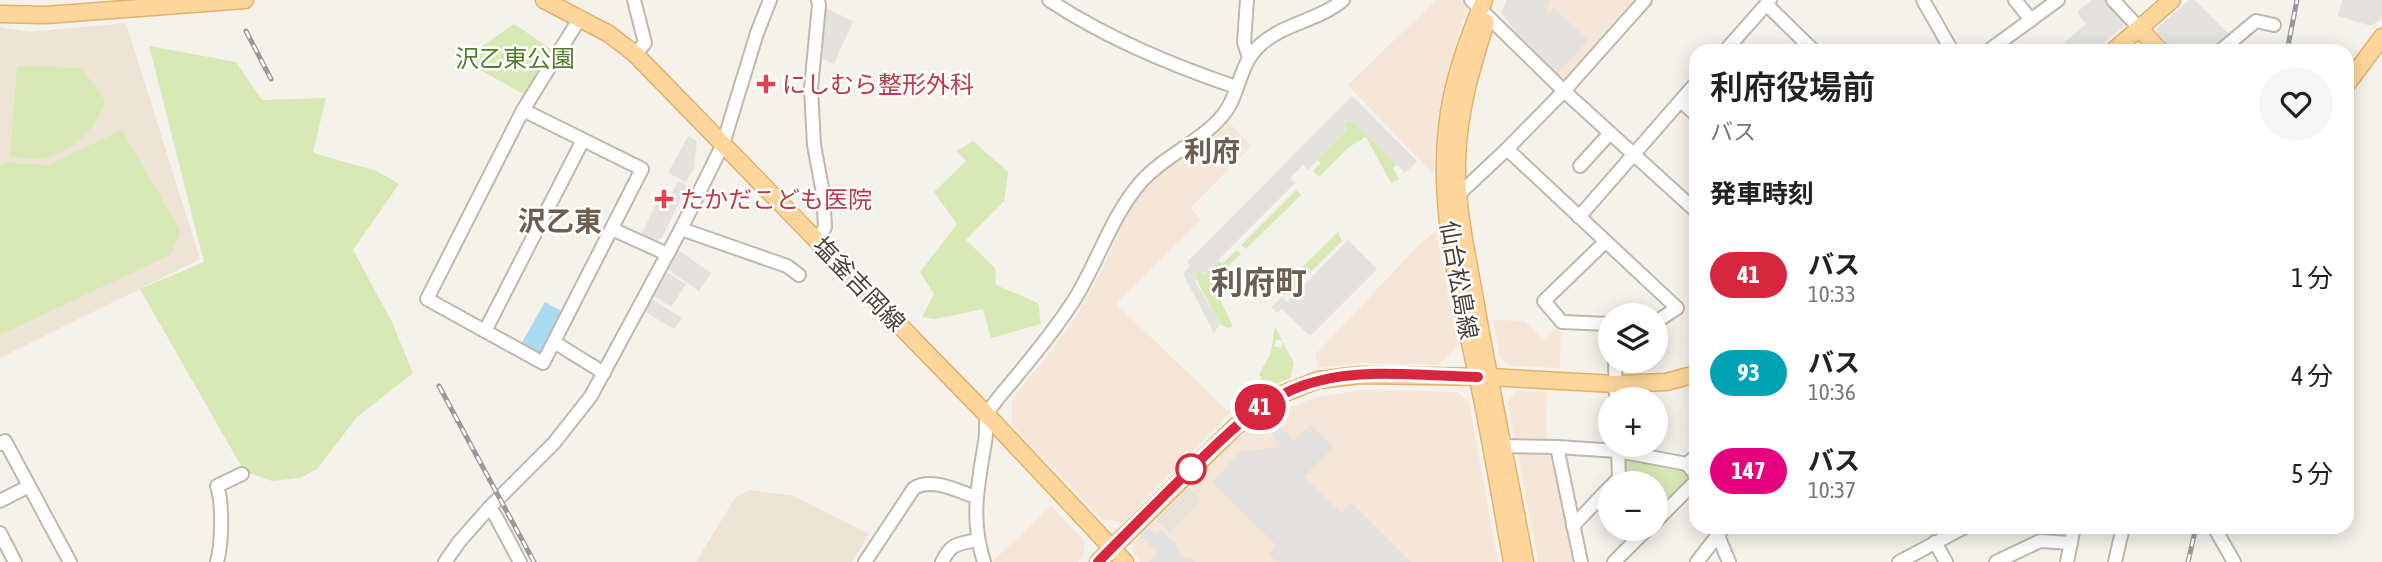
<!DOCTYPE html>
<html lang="ja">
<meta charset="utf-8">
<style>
:root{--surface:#fff;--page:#f6f6f6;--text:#222;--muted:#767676}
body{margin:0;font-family:"Asap Condensed","Noto Sans JP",sans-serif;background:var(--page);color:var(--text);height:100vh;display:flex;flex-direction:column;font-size:26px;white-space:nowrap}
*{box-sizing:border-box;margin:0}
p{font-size:23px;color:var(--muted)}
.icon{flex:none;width:38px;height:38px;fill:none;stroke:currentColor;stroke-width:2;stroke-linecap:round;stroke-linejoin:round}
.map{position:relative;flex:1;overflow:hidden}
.sheet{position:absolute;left:1689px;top:44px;width:665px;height:490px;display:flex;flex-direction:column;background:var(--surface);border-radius:21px;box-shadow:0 4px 18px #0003}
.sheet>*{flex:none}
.badge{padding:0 14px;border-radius:23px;font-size:24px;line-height:46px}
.controls{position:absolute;left:1598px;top:303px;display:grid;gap:14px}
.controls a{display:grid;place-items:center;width:70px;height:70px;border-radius:50%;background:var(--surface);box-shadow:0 4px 18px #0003;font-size:35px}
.map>.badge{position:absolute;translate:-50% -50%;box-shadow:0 0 0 4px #fff}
h2{padding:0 21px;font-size:26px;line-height:63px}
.round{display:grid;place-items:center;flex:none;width:74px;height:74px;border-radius:37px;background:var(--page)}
.overview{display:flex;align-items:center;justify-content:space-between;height:119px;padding:0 21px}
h1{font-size:33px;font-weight:600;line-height:52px}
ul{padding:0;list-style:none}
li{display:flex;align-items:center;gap:21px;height:98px;padding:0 21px}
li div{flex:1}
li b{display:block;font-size:26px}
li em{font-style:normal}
li .badge{min-width:77px;font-weight:700;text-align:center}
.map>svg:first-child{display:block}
</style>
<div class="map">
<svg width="2382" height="562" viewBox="0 0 2382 562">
<rect width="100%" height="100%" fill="#f5f1eb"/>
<path fill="#e9e2d9" d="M1189 487 1202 501 1169 534 1155 520Z"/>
<g fill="#f6e6d7">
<path d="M1436 0H1461L1467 7 1444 86 1438 117 1433 174 1348 85Z"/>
<path d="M1507 0H1640L1570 79 1562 81 1524 43 1501 12Z"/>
<path d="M1227 120 1251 146 1190 208 1201 220 1116 304 1230 413 1123 522 1102 519 1013 426 1012 400 1074 320 1103 268 1126 214 1140 192 1152 179Z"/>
<path d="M1436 231 1458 346 1438 365 1363 363 1318 368 1316 354 1421 243Z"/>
<path d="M1493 320 1525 321 1543 340 1561 324 1560 368 1509 366 1500 357Z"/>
<path d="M1360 390 1457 392 1469 402 1498 562H1141L1133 553 1135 541 1155 520 1169 534 1202 501 1189 487 1235 440 1248 430 1286 409 1314 398Z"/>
<path d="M1517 391 1547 392 1546 444 1515 442 1508 401Z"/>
<path d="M1517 449 1553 450 1576 562H1538Z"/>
<path d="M1051 506 1084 540V556L1078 562H992Z"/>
</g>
<g fill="#eee4d5">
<path d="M126 23 200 259 0 358V27L29 32Z"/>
<path d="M750 490 794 496 869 534 852 562H696L735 498Z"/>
</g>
<g fill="#d8e9b5">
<path d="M514 24 551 49 525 95 475 67 469 55Z"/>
<path d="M149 46 236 62 262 100 326 98 313 153 377 171 399 184 353 250 392 322 413 373 357 417 317 469 300 478 272 481 244 471 140 289 204 262Z"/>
<path d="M17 66 82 68 105 101C95 132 70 154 37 159 29 161 19 156 10 156Z"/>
<path d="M1347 121 1356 124 1397 165 1393 168 1399 179 1391 183 1366 137 1349 147 1319 177 1313 171 1321 163 1317 160 1347 129 1344 124Z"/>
<path d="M122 130 181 232 170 255 0 335V166L7 163 48 165Z"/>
<path d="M973 141 1008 172 1004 201 966 240 995 268 996 285 1038 303 1041 324 991 338 983 309 935 319 922 317 934 294 920 272 957 224 934 192 966 161 957 151Z"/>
<path d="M1296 190 1301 195 1246 249 1241 245Z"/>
<path d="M1338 232 1342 241 1287 295H1279L1277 292Z"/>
<path d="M1237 250 1241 254 1212 282 1233 327 1228 328 1220 324 1194 275 1198 270 1204 275 1218 261 1222 264Z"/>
<path d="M1275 326 1282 341 1277 339 1274 346 1281 348 1283 342 1294 363 1290 378 1266 388 1259 374 1271 353Z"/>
<path d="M1624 458 1683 470 1690 479 1656 514V483H1621Z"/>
</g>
<g fill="#e4e2df">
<path d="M1507 0H1551L1546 11 1549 13 1554 8 1588 40 1556 75 1524 43 1501 12Z"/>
<path d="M2092 0H2106L2122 19 2123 27 2094 51H2066L2070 47 2065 42 2086 24 2077 12Z"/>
<path d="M2189 0H2195L2230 35 2213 51H2170L2158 38 2156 29Z"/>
<path d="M2342 0H2382V18L2371 26 2338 16Z"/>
<path d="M822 6 853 21 834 64 820 58 824 28Z"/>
<path d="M1352 96 1417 161 1405 173 1356 124 1347 121 1344 124 1347 128 1308 170 1303 165 1290 178 1295 183 1203 275 1198 270 1196 272 1195 281 1220 324 1214 333 1183 274 1190 266 1187 262Z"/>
<path d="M688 136 697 141 694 168 686 182 668 173Z"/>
<path d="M678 181 687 185 662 238 654 241 641 235 656 204 665 208Z"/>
<path d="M1348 240 1377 269 1310 336 1282 309 1277 313 1271 307 1282 297 1287 302Z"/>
<path d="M677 249 711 273 699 291 664 267Z"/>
<path d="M665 271 686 284 671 307 650 293Z"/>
<path d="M650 298 682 318 674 329 642 310Z"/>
<path d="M1274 418 1293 441 1311 424 1334 447 1304 477 1341 513 1352 503 1411 562H1277L1269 554 1276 545 1212 482 1241 451 1279 447 1265 424Z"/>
<path d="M1148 527 1156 535 1161 530 1177 544 1175 547 1186 558 1189 556 1195 562H1149L1157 553 1140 535Z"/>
</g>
<path fill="#a9dcf1" d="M545 302 565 313 540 355 521 344Z"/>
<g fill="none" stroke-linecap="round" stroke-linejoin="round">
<g stroke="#c1b8ad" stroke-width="16">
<g id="minor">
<path d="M634 0 645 43 635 54"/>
<path d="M1049 0C1106 38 1171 65 1236 87"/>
<path d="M1247 0 1244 42 1249 58"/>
<path d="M1471 0 1564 91 1696 211"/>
<path d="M1923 0 1952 51"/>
<path d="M2015 0 2031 20"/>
<path d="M2113 0 2140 29"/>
<path d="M1766 4 1814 51"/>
<path d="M1725 51 1770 0"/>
<path d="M1988 51 2058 0"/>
<path d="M2220 51 2256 21 2274 25"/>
<path d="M1681 101 1696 115"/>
<path d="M523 110 642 169 543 363 427 299 523 110 580 18"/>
<path d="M1507 149 1677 308 1656 322"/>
<path d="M1580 166 1610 133"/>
<path d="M1457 196 1507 149 1564 91 1645 0"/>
<path d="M1579 217 1696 83"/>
<path d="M612 229 667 254"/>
<path d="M681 229 787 266 799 275"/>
<path d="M817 241 825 227 823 193 814 145 811 88 819 5 818 0"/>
<path d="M1605 242 1544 301 1562 322 1610 324"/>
<path d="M485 331 583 140"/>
<path d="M554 342 604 373"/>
<path d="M1615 360 1616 399"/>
<path d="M0 444 5 441 70 562"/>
<path d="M1618 444V451L1687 464"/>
<path d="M1503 446 1557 447"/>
<path d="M1696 456 1687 464 1696 476"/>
<path d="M0 501 29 486"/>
<path d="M489 508 495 515 520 562"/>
<path d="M1656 521 1696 481"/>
<path d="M1573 526 1610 487"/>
<path d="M2214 527 2234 562"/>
<path d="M0 533 15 562"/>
<path d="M1717 533 1729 562"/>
<path d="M1935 542 1946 562"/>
<path d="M217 562C222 544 223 503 217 486L242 474"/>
<path d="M445 562 459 542 489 508 554 443 591 396 681 229 723 144 757 33 770 0"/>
<path d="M865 562 914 488C932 477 957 491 976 497"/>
<path d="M942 562C951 543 958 544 977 540"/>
<path d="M984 562C970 519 978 485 985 442 987 434 985 423 987 415 991 404 1011 384 1019 373 1039 349 1059 324 1076 297 1099 259 1112 215 1141 182 1165 155 1201 142 1223 115 1240 95 1238 65 1260 45 1284 23 1318 21 1343 0"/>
<path d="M1581 562 1557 447 1618 451 1619 478 1614 483"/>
<path d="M1614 562 1648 528"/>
<path d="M1697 562 1724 527"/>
<path d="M1899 562 1965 527"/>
<path d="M1996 562 2040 541 2071 543"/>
<path d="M2067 562 2074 527"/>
<path d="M2115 562 2123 527"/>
</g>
</g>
<g stroke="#e4b16a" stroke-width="19">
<g id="major">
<path d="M544 0 609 34 635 54 987 415 1125 562"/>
<path d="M1484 0C1471 31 1459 63 1452 96 1432 190 1458 287 1478 379 1491 440 1501 501 1512 562"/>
<path d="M0 14 46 15 245 0"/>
<path d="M1486 22C1471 69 1458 112 1457 162 1456 208 1467 254 1475 300 1490 387 1509 474 1525 562"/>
<path d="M2140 29 2160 51"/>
<path d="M2113 51 2172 0"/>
<path d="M2347 84 2382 37"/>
<path d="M1098 562 1236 426 1280 395 1318 380 1360 375 1489 377 1615 384 1666 382 1696 374"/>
</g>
</g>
<use href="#minor" stroke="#fff" stroke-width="12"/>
<use href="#major" stroke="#fed69c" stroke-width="16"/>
<g stroke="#999" stroke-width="5">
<g id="rail">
<path d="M246 31 271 79"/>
<path d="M2287 51 2297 0"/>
<path d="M439 386 534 562"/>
<path d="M2188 562 2196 527"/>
</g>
</g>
<use href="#rail" stroke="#fff" stroke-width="2.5" stroke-dasharray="8" stroke-linecap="butt"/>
</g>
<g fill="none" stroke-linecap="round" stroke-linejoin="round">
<g stroke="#fff" stroke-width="16">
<path id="line" d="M1098 562C1128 532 1158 501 1189 471 1227 434 1264 394 1318 381 1365 368 1429 376 1478 377"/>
</g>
<use href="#line" stroke="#d7263d" stroke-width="10"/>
</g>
<g fill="#e0444e" stroke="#fff" stroke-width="2.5">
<path d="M762.5 73.5h7v7h7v7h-7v7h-7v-7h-7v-7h7z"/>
<path d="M660.5 188.5h7v7h7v7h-7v7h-7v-7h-7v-7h7z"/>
</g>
<circle fill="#fff" stroke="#d7263d" stroke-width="3.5" cx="1191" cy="469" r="14"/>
<g text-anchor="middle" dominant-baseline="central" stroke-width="5" stroke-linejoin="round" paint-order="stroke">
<g font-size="24" fill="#547d2b" stroke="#fff">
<text x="515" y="58">沢乙東公園</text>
</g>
<g font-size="24" fill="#be3a42" stroke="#fff" text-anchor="start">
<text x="782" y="84">にしむら整形外科</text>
<text x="680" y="199">たかだこども医院</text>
</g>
<g font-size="24" fill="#4a4139" stroke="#fff">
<text transform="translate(1459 280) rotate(80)">仙台松島線</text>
<text transform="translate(859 284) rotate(46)">塩釜吉岡線</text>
</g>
<g font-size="28" font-weight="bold" fill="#6d5e50" stroke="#fff">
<text x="1212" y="151">利府</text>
<text x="560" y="221">沢乙東</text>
</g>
<g font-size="32" font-weight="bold" fill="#6d5e50" stroke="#fff">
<text x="1259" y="282">利府町</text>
</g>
</g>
</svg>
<div class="controls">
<a><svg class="icon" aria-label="layers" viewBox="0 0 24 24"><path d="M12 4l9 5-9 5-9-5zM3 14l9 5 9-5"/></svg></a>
<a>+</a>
<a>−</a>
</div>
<b class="badge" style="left:1260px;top:407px;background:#d7263d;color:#fff">41</b>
<section class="sheet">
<div class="overview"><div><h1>利府役場前</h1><p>バス</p></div><a class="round"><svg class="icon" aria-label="heart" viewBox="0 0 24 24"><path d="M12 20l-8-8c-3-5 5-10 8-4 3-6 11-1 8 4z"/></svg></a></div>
<h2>発車時刻</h2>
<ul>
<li><span class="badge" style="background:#d7263d;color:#fff">41</span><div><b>バス</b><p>10:33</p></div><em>1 分</em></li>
<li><span class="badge" style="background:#00a3b4;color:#fff">93</span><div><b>バス</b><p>10:36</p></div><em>4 分</em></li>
<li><span class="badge" style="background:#e6007e;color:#fff">147</span><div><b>バス</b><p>10:37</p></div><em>5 分</em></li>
</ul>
</section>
</div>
